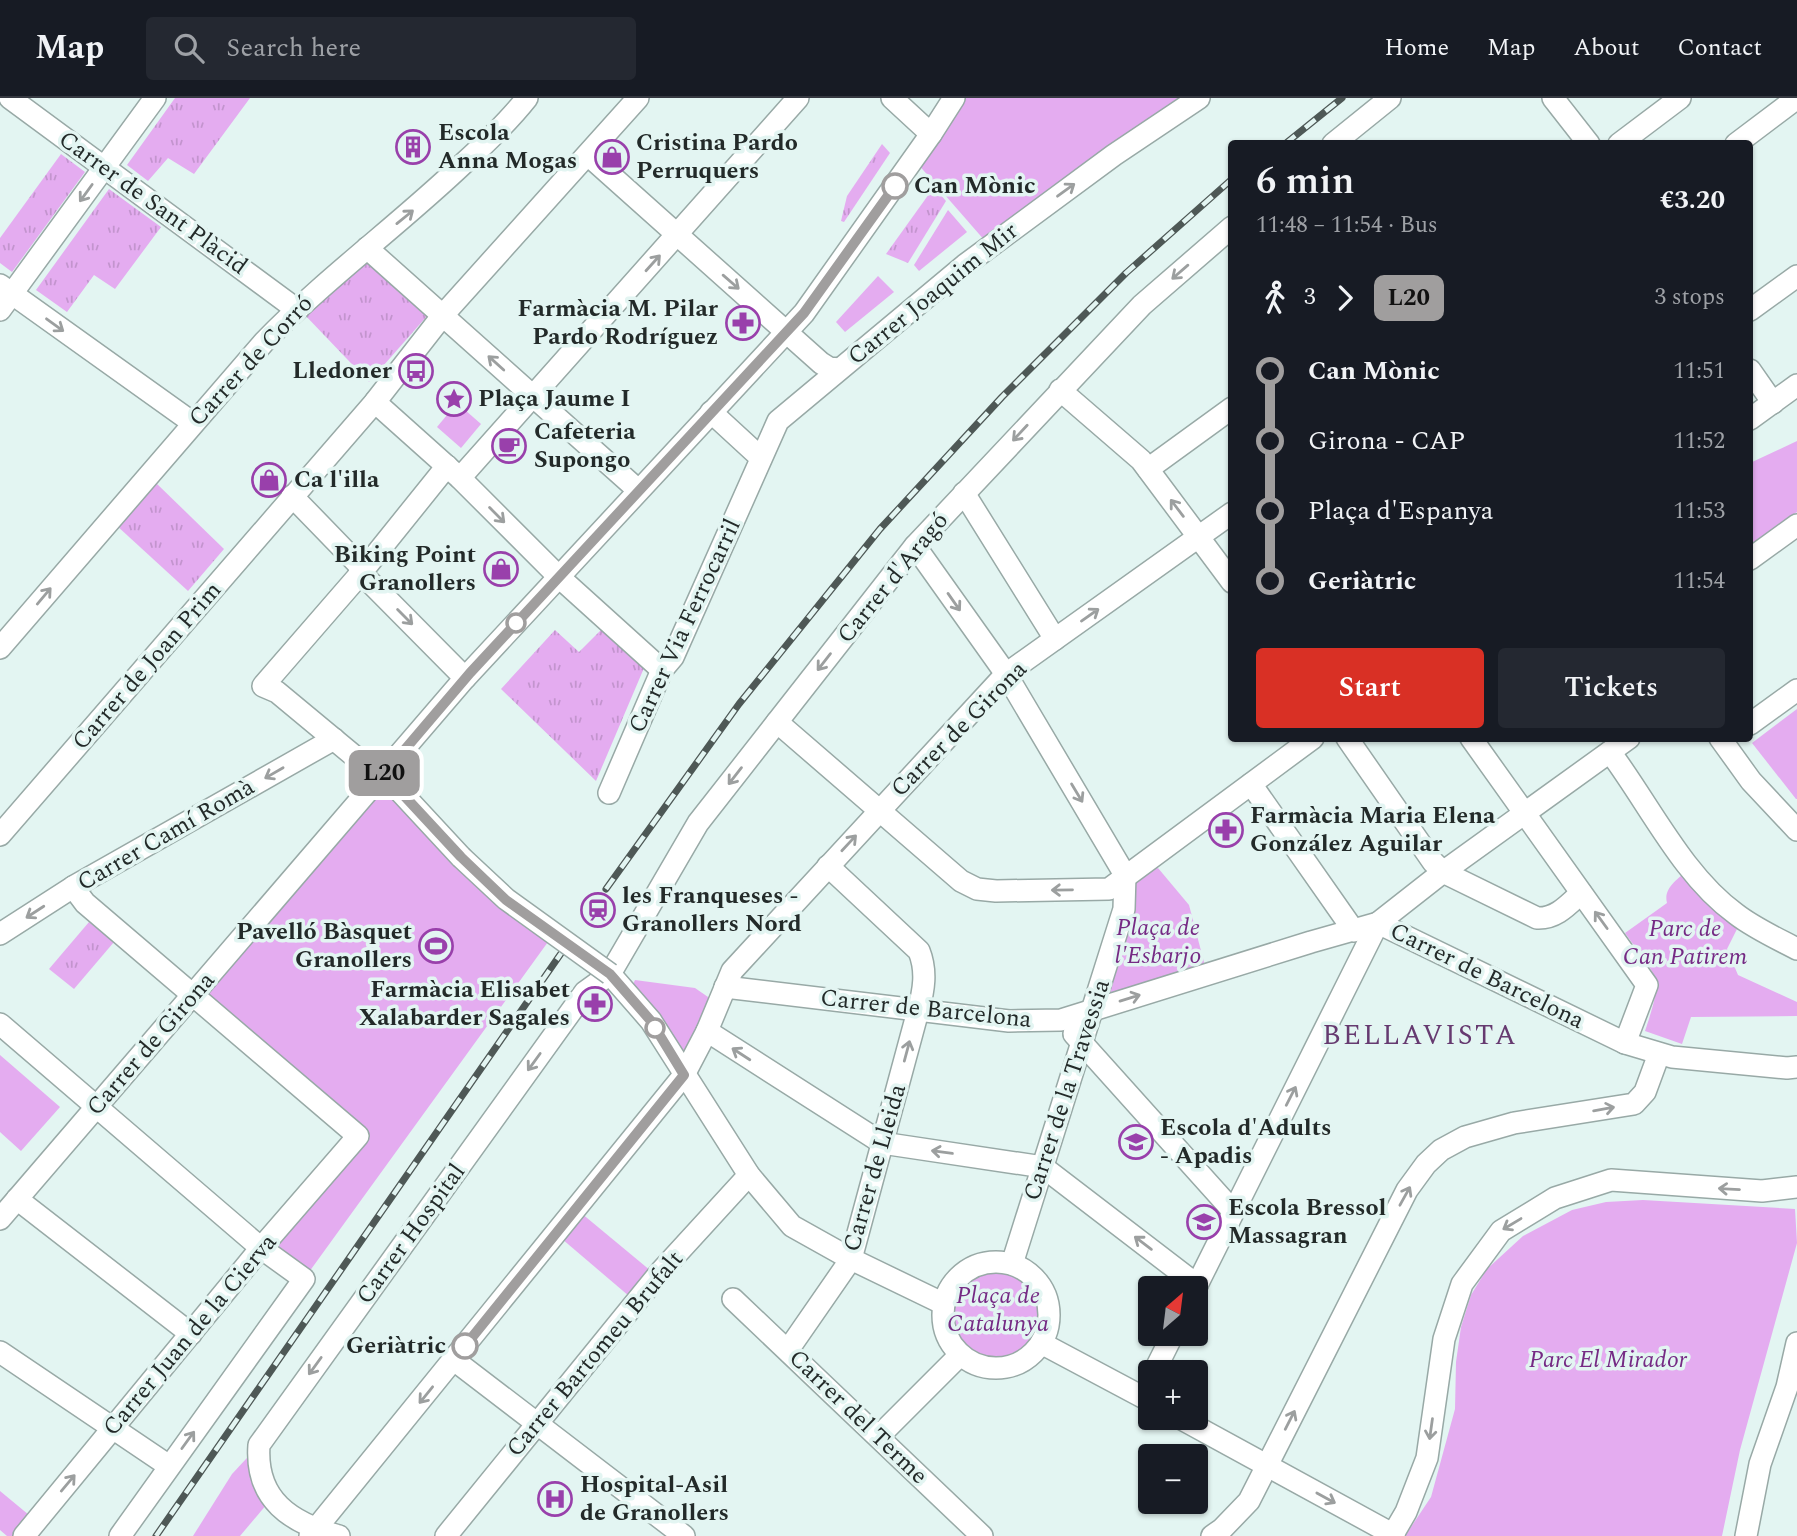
<!DOCTYPE html>
<meta charset="utf-8">
<style>
:root{--surface:#171b24;--page:#242831;--text:#f1f3f6;--muted:#9ea1a6;--line:#363941;--accent:#d93025}
body{margin:0;font-family:Spectral,serif;background:var(--page);color:var(--text);height:100vh;display:flex;flex-direction:column;font-size:26px;white-space:nowrap}
*{box-sizing:border-box;margin:0}
p{font-size:23px;color:var(--muted)}
.icon{flex:none;width:38px;height:38px;fill:none;stroke:currentColor;stroke-width:2;stroke-linecap:round;stroke-linejoin:round}
.map{position:relative;flex:1;overflow:hidden}
.sheet{position:absolute;left:1228px;top:42px;width:525px;height:602px;display:flex;flex-direction:column;background:var(--surface);border-radius:7px;box-shadow:0 2px 5px #0004}
.sheet>*{flex:none}
.badge{padding:0 14px;border-radius:10px;font-size:24px;line-height:46px}
.needle{width:46px;rotate:28deg}
.controls{position:absolute;left:1138px;top:1178px;display:grid;gap:14px}
.controls a{display:grid;place-items:center;width:70px;height:70px;border-radius:7px;background:var(--surface);box-shadow:0 2px 5px #0004;font-size:35px}
.map>.badge{position:absolute;translate:-50% -50%;box-shadow:0 0 0 4px #fff}
.legs{display:flex;align-items:center;gap:10px;height:77px;padding:0 28px;font-size:23px}
.legs p{margin-inline-start:auto}
.head{display:flex;align-items:center;justify-content:space-between;height:119px;padding:0 28px}
h1{font-size:38px;font-weight:600;line-height:52px}
.cta{display:flex;gap:14px;margin-top:auto;padding:14px 28px}
.cta a{flex:1;height:80px;border-radius:7px;background:var(--accent);color:#fff;font-size:28px;font-weight:600;line-height:80px;text-align:center}
.cta a+a{background:var(--page);color:var(--text)}
ul{padding:0 28px;list-style:none}
li{display:flex;align-items:center;gap:24px;height:70px;font-size:26px}
li i{display:grid;place-items:center;width:10px;height:100%;margin:0 9px;background:currentColor}
li i::after{content:'';width:18px;height:18px;margin:-9px;border:5px solid;border-radius:50%;background:var(--surface)}
li p{margin-inline-start:auto}
li:first-child i{background:linear-gradient(#0000 50%,currentColor 0)}
li:last-child i{background:linear-gradient(currentColor 50%,#0000 0)}
header{display:flex;align-items:center;gap:42px;box-sizing:border-box;height:98px;padding:0 35px;background:var(--surface);border-bottom:2px solid var(--line)}
header strong{font-size:33px}
nav{display:flex;gap:38px;margin-inline-start:auto;font-size:24px}
.search{width:490px;height:63px;background:var(--page);display:flex;align-items:center;gap:18px;box-sizing:border-box;padding:0 24px;border-radius:7px;color:var(--muted);font-size:26px}
.map>svg:first-child{display:block}
</style>
<header>
<strong>Map</strong>
<div class="search"><svg class="icon" aria-label="search" viewBox="0 0 24 24"><circle cx="10" cy="10" r="6"/><path d="M15 15l6 6"/></svg>Search here</div>
<nav><a>Home</a><a>Map</a><a>About</a><a>Contact</a></nav>
</header>
<div class="map">
<svg width="1797" height="1438" viewBox="0 0 1797 1438">
<defs>
<pattern id="grass-tufts" width="24" height="20" patternUnits="userSpaceOnUse" patternTransform="scale(1.75)"><rect width="24" height="20" fill="#e4acf0"/><path d="M3 7l-1-3M5 7V3M7 7l1-3M15 17l-1-3M17 17v-4M19 17l1-3" fill="none" stroke="#c394ce"/></pattern>
</defs>
<rect width="100%" height="100%" fill="#e3f5f2"/>
<g fill="url(#grass-tufts)">
<path d="M175 0H250L194 76 168 60 148 83 127 67Z"/>
<path d="M882 46 890 55 844 124 841 123 847 98Z"/>
<path d="M61 56 85 74 12 174 0 165V140Z"/>
<path d="M934 89 946 103 908 165 886 156Z"/>
<path d="M109 91 161 129 115 191 94 177 67 214 36 192Z"/>
<path d="M366 162 427 218 369 284 303 215Z"/>
<path d="M154 383 224 451 188 493 116 427Z"/>
<path d="M602 531 644 570 596 683 501 591 555 532 579 554Z"/>
<path d="M89 824 114 844 74 891 49 871Z"/>
</g>
<g fill="#e4acf0">
<path d="M961 0H1193L986 144 917 65Z"/>
<path d="M948 112 967 134 919 173 914 167Z"/>
<path d="M878 178 894 194 845 234 836 224Z"/>
<path d="M457 305 481 326 461 350 437 329Z"/>
<path d="M1797 343V414L1750 447V365Z"/>
<path d="M1797 611V701H1796L1752 645Z"/>
<path d="M384 676 553 837 304 1181 261 1150 358 1038 193 898Z"/>
<path d="M1158 770 1189 807 1205 868 1101 909 1125 777Z"/>
<path d="M1688 772 1739 827 1727 851 1738 877 1797 904V918L1691 919 1682 946 1645 933C1664 877 1658 881 1625 835L1667 805C1663 790 1678 781 1688 772Z"/>
<path d="M635 882 695 890 708 899 710 908 689 957 674 956 630 893Z"/>
<path d="M0 957 60 1009 21 1053 0 1034Z"/>
<path d="M1643 1102 1795 1111 1797 1145 1740 1352 1722 1438H1405L1431 1399 1455 1311 1456 1264 1461 1229 1471 1197 1487 1171 1523 1138 1572 1112 1606 1104Z"/>
<path d="M575 1110 657 1178 636 1204 555 1135Z"/>
<circle cx="998" cy="1212" r="51"/>
<path d="M259 1347 272 1400 240 1438H193L232 1376Z"/>
<path d="M0 1393 29 1417 12 1438H7L0 1432Z"/>
</g>
<g fill="none" stroke-linecap="round" stroke-linejoin="round">
<g stroke="#98a9a6" stroke-width="24">
<g id="minor">
<path d="M10 0 296 211"/>
<path d="M892 0 931 36"/>
<path d="M1553 0 1589 46"/>
<path d="M1333 46 1390 0"/>
<path d="M1619 46 1680 0"/>
<path d="M1736 46 1797 0"/>
<path d="M588 57 821 265 829 270 839 271"/>
<path d="M367 150 638 392"/>
<path d="M0 187 193 325"/>
<path d="M0 212 155 0"/>
<path d="M1750 212 1797 178"/>
<path d="M1750 272 1773 305"/>
<path d="M1060 292 1141 362 1232 484"/>
<path d="M375 304 460 380 559 479 662 572"/>
<path d="M711 314 761 360"/>
<path d="M1750 321 1797 287"/>
<path d="M447 368 361 475 263 588 277 594 359 662 384 676 461 759"/>
<path d="M1148 371 1232 310"/>
<path d="M460 380 798 0"/>
<path d="M964 395 1055 541"/>
<path d="M292 398 358 466 361 475 465 580"/>
<path d="M915 448 1006 576 1125 777"/>
<path d="M1750 461 1797 427"/>
<path d="M0 550 264 244C326 180 399 127 464 65 486 45 508 24 527 0"/>
<path d="M777 624 961 783 977 791 996 793 1109 791 1313 640"/>
<path d="M1750 626 1797 592"/>
<path d="M1347 640 1433 764 1443 774 1537 820C1556 821 1568 807 1581 795"/>
<path d="M1471 640 1647 887 1625 945"/>
<path d="M1720 640 1751 683 1797 732"/>
<path d="M1610 654C1649 706 1683 778 1736 816 1754 830 1776 840 1797 851"/>
<path d="M1251 686 1354 833"/>
<path d="M609 695 662 572 673 559 778 323 965 167 1114 57 1199 0"/>
<path d="M0 737 375 304 443 217 638 0"/>
<path d="M1378 825 1625 945 1672 959 1787 970 1797 969"/>
<path d="M0 836 73 789 334 641"/>
<path d="M610 876 651 923 749 1077 792 1128 851 1161 944 1206"/>
<path d="M725 889 1009 923 1061 922 1311 844 1378 825 1443 774 1629 640"/>
<path d="M0 926 261 1150 304 1181 120 1438"/>
<path d="M707 933 882 1045 1043 1069 1197 1187"/>
<path d="M1074 936 1233 1113"/>
<path d="M17 1101 191 1236"/>
<path d="M0 1121 465 580 804 215 931 36 954 0"/>
<circle cx="996" cy="1217" r="53"/>
<path d="M1012 1166 1124 811 1125 777"/>
<path d="M1195 1191 1378 825"/>
<path d="M733 1201 982 1438"/>
<path d="M1041 1245 1150 1303"/>
<path d="M788 1252 851 1161 918 913C924 892 927 873 919 853L828 768"/>
<path d="M0 1254 169 1368"/>
<path d="M454 1262 684 1438"/>
<path d="M1154 1274 1173 1236"/>
<path d="M1180 1320 1394 1437"/>
<path d="M879 1338 960 1257"/>
<path d="M24 1438 261 1150 358 1038 85 805 73 789"/>
<path d="M310 1438 684 977 707 933 732 873 1006 576 1232 415"/>
<path d="M339 1438C291 1425 255 1402 259 1347L585 894 610 876 698 725 915 448 1142 207 1232 129"/>
<path d="M446 1438 662 1172 749 1077"/>
<path d="M1212 1438 1222 1431 1249 1403 1407 1092 1426 1066 1441 1052 1465 1039 1514 1025 1634 1006 1645 994 1659 956"/>
<path d="M1392 1438 1406 1414 1427 1360 1444 1241 1462 1186 1501 1133 1555 1100 1611 1082 1762 1093 1797 1089"/>
<path d="M1746 1438 1760 1366 1787 1289 1797 1245"/>
</g>
</g>
<use href="#minor" stroke="#fff" stroke-width="21"/>
<g stroke="#4e5856" stroke-width="7">
<g id="rail">
<path d="M1285 46 1342 0"/>
<path d="M606 791 739 606 880 431 1002 299 1126 175 1232 81"/>
<path d="M156 1438 562 854"/>
</g>
</g>
<use href="#rail" stroke="#e3f5f2" stroke-width="4.5" stroke-dasharray="13" stroke-linecap="butt"/>
<g stroke="#98a9a6" stroke-width="24" stroke-linecap="butt">
<path id="minor-bridge" d="M461 759 506 801 610 876"/>
</g>
<use href="#minor-bridge" stroke="#fff" stroke-width="21"/>
</g>
<defs><path id="oneway-shaft" d="M-6 0H5M1.5-3L5.5 0L1.5 3" fill="none" stroke-width="1.6" stroke-linecap="round" stroke-linejoin="round" transform="scale(1.75)"/></defs>
<g stroke="#9c9f9f">
<use href="#oneway-shaft" transform="translate(1066 92) rotate(-36)"/>
<use href="#oneway-shaft" transform="translate(86 95) rotate(126)"/>
<use href="#oneway-shaft" transform="translate(405 119) rotate(-39)"/>
<use href="#oneway-shaft" transform="translate(653 165) rotate(-48)"/>
<use href="#oneway-shaft" transform="translate(1180 174) rotate(139)"/>
<use href="#oneway-shaft" transform="translate(731 184) rotate(41)"/>
<use href="#oneway-shaft" transform="translate(55 227) rotate(36)"/>
<use href="#oneway-shaft" transform="translate(496 265) rotate(-138)"/>
<use href="#oneway-shaft" transform="translate(1020 335) rotate(133)"/>
<use href="#oneway-shaft" transform="translate(1177 410) rotate(-127)"/>
<use href="#oneway-shaft" transform="translate(497 417) rotate(45)"/>
<use href="#oneway-shaft" transform="translate(44 498) rotate(-50)"/>
<use href="#oneway-shaft" transform="translate(954 504) rotate(55)"/>
<use href="#oneway-shaft" transform="translate(1090 517) rotate(-35)"/>
<use href="#oneway-shaft" transform="translate(405 519) rotate(45)"/>
<use href="#oneway-shaft" transform="translate(824 564) rotate(128)"/>
<use href="#oneway-shaft" transform="translate(274 675) rotate(150)"/>
<use href="#oneway-shaft" transform="translate(735 678) rotate(128)"/>
<use href="#oneway-shaft" transform="translate(1077 695) rotate(59)"/>
<use href="#oneway-shaft" transform="translate(849 745) rotate(-47)"/>
<use href="#oneway-shaft" transform="translate(1062 792) rotate(179)"/>
<use href="#oneway-shaft" transform="translate(35 814) rotate(147)"/>
<use href="#oneway-shaft" transform="translate(1601 822) rotate(-126)"/>
<use href="#oneway-shaft" transform="translate(1130 900) rotate(-17)"/>
<use href="#oneway-shaft" transform="translate(907 953) rotate(-75)"/>
<use href="#oneway-shaft" transform="translate(741 956) rotate(-147)"/>
<use href="#oneway-shaft" transform="translate(534 964) rotate(126)"/>
<use href="#oneway-shaft" transform="translate(1291 998) rotate(-63)"/>
<use href="#oneway-shaft" transform="translate(1604 1011) rotate(-10)"/>
<use href="#oneway-shaft" transform="translate(942 1054) rotate(-172)"/>
<use href="#oneway-shaft" transform="translate(1729 1091) rotate(-177)"/>
<use href="#oneway-shaft" transform="translate(1405 1098) rotate(-61)"/>
<use href="#oneway-shaft" transform="translate(1512 1126) rotate(149)"/>
<use href="#oneway-shaft" transform="translate(1143 1145) rotate(-143)"/>
<use href="#oneway-shaft" transform="translate(315 1268) rotate(126)"/>
<use href="#oneway-shaft" transform="translate(426 1297) rotate(129)"/>
<use href="#oneway-shaft" transform="translate(1290 1322) rotate(-63)"/>
<use href="#oneway-shaft" transform="translate(1431 1331) rotate(98)"/>
<use href="#oneway-shaft" transform="translate(188 1342) rotate(-54)"/>
<use href="#oneway-shaft" transform="translate(68 1385) rotate(-50)"/>
<use href="#oneway-shaft" transform="translate(1326 1400) rotate(29)"/>
</g>
<g fill="none" stroke-linecap="round" stroke-linejoin="round">
<g stroke="#fff" stroke-width="16">
<path id="line-1" d="M465 1248 684 977 651 923 610 876 506 802 461 759 384 676 470 575 804 215 895 88"/>
</g>
<use href="#line-1" stroke="#a09e9e" stroke-width="10"/>
</g>
<defs>
<g id="building-ring" transform="scale(1.75)"><circle r="9.5" fill="#e3f5f2" stroke="#9940ab" stroke-width="1.5"/><path d="M-4-6H4V6H1V3H-1V6H-4ZM-2.5-4.3h1.7v1.8h-1.7ZM.8-4.3h1.7v1.8H.8ZM-2.5-1h1.7V.8h-1.7ZM.8-1h1.7V.8H.8Z" fill="#9940ab"/></g>
<g id="shop-ring" transform="scale(1.75)"><circle r="9.5" fill="#e3f5f2" stroke="#9940ab" stroke-width="1.5"/><path d="M-5-2.5h2.3a2.7 3.5 0 0 1 5.4 0H5L5.5 6h-11ZM-1.5-2.5h3a1.5 2.3 0 0 0-3 0Z" fill="#9940ab"/></g>
<g id="pharmacy-ring" transform="scale(1.75)"><circle r="9.5" fill="#e3f5f2" stroke="#9940ab" stroke-width="1.5"/><path d="M-2-6h4v4h4v4h-4v4h-4v-4h-4v-4h4Z" fill="#9940ab"/></g>
<g id="bus-ring" transform="scale(1.75)"><circle r="9.5" fill="#e3f5f2" stroke="#9940ab" stroke-width="1.5"/><path d="M-5-6H5V4H4V6H2V4H-2V6H-4V4H-5ZM-3.5-4V0h7V-4ZM-3.5 1.2v1.5H-2V1.2ZM2 1.2v1.5H3.5V1.2Z" fill="#9940ab"/></g>
<g id="sight-ring" transform="scale(1.75)"><circle r="9.5" fill="#e3f5f2" stroke="#9940ab" stroke-width="1.5"/><path d="M0-6L1.8-2.2L6-1.7L2.9 1.2L3.7 5.4L0 3.3L-3.7 5.4L-2.9 1.2L-6-1.7L-1.8-2.2Z" fill="#9940ab"/></g>
<g id="cafe-ring" transform="scale(1.75)"><circle r="9.5" fill="#e3f5f2" stroke="#9940ab" stroke-width="1.5"/><path d="M-5.5-4.5H6V0H3Q3 3.5 0 3.5H-2.5Q-5.5 3.5-5.5 0ZM3-3.2v2h1.7v-2ZM-6 4.5H4V6H-6Z" fill="#9940ab"/></g>
<g id="station-ring" transform="scale(1.75)"><circle r="9.5" fill="#e3f5f2" stroke="#9940ab" stroke-width="1.5"/><path d="M-3-6H3Q5-6 5-4V2Q5 4 3 4L4.5 6H3L1.5 4h-3L-3 6H-4.5L-3 4Q-5 4-5 2V-4Q-5-6-3-6ZM-3.5-4v3h7v-3ZM-3.5 1v1.5H-2V1ZM2 1v1.5H3.5V1Z" fill="#9940ab"/></g>
<g id="stadium-ring" transform="scale(1.75)"><circle r="9.5" fill="#e3f5f2" stroke="#9940ab" stroke-width="1.5"/><path d="M0-5a6.5 5 0 1 0 0 10a6.5 5 0 1 0 0-10ZM-3.5-1.8h7v3.6h-7Z" fill="#9940ab"/></g>
<g id="school-ring" transform="scale(1.75)"><circle r="9.5" fill="#e3f5f2" stroke="#9940ab" stroke-width="1.5"/><path d="M0-5L7-2L0 1L-7-2ZM-4 1L0 2.5L4 1V4Q0 6-4 4Z" fill="#9940ab"/></g>
<g id="hospital-ring" transform="scale(1.75)"><circle r="9.5" fill="#e3f5f2" stroke="#9940ab" stroke-width="1.5"/><path d="M-5-5h3v3.5h4V-5h3V5h-3V1.5h-4V5h-3Z" fill="#9940ab"/></g>
</defs>
<g fill-rule="evenodd">
<use href="#building-ring" x="413" y="49"/>
<use href="#shop-ring" x="612" y="59"/>
<use href="#pharmacy-ring" x="743" y="225"/>
<use href="#bus-ring" x="416" y="273"/>
<use href="#sight-ring" x="454" y="301"/>
<use href="#cafe-ring" x="509" y="348"/>
<use href="#shop-ring" x="269" y="382"/>
<use href="#shop-ring" x="501" y="471"/>
<use href="#pharmacy-ring" x="1226" y="732"/>
<use href="#station-ring" x="598" y="812"/>
<use href="#stadium-ring" x="436" y="848"/>
<use href="#pharmacy-ring" x="595" y="906"/>
<use href="#school-ring" x="1136" y="1044"/>
<use href="#school-ring" x="1204" y="1124"/>
<use href="#hospital-ring" x="555" y="1401"/>
</g>
<g fill="#fff" stroke="#a09e9e" stroke-width="3.5">
<circle cx="895" cy="88" r="12"/>
<circle cx="516" cy="525" r="9"/>
<circle cx="655" cy="930" r="9"/>
<circle cx="465" cy="1248" r="12"/>
</g>
<g text-anchor="middle" dominant-baseline="central" stroke-width="7" stroke-linejoin="round" paint-order="stroke">
<g font-size="24" font-weight="bold" fill="#232a29" stroke="#e3f5f2" text-anchor="start">
<text x="438" y="35">Escola<tspan x="438" dy="28">Anna Mogas</tspan></text>
<text x="636" y="45">Cristina Pardo<tspan x="636" dy="28">Perruquers</tspan></text>
<text x="718" y="211" text-anchor="end">Farmàcia M. Pilar<tspan x="718" dy="28">Pardo Rodríguez</tspan></text>
<text x="392" y="273" text-anchor="end">Lledoner</text>
<text x="478" y="301">Plaça Jaume I</text>
<text x="534" y="334">Cafeteria<tspan x="534" dy="28">Supongo</tspan></text>
<text x="294" y="382">Ca l'illa</text>
<text x="476" y="457" text-anchor="end">Biking Point<tspan x="476" dy="28">Granollers</tspan></text>
<text x="1250" y="718">Farmàcia Maria Elena<tspan x="1250" dy="28">González Aguilar</tspan></text>
<text x="622" y="798">les Franqueses -<tspan x="622" dy="28">Granollers Nord</tspan></text>
<text x="412" y="834" text-anchor="end">Pavelló Bàsquet<tspan x="412" dy="28">Granollers</tspan></text>
<text x="570" y="892" text-anchor="end">Farmàcia Elisabet<tspan x="570" dy="28">Xalabarder Sagales</tspan></text>
<text x="1160" y="1030">Escola d'Adults<tspan x="1160" dy="28">- Apadis</tspan></text>
<text x="1228" y="1110">Escola Bressol<tspan x="1228" dy="28">Massagran</tspan></text>
<text x="580" y="1387">Hospital-Asil<tspan x="580" dy="28">de Granollers</tspan></text>
</g>
<g font-size="24" font-weight="bold" fill="#232a29" stroke="#e3f5f2" text-anchor="start">
<text x="914" y="88">Can Mònic</text>
<text x="446" y="1248" text-anchor="end">Geriàtric</text>
</g>
<g font-size="24" fill="#232a29" stroke="#e3f5f2">
<text transform="translate(153 105) rotate(36)">Carrer de Sant Plàcid</text>
<text transform="translate(933 196) rotate(-39)">Carrer Joaquim Mir</text>
<text transform="translate(251 263) rotate(-47)">Carrer de Corró</text>
<text transform="translate(893 480) rotate(-51)">Carrer d'Aragó</text>
<text transform="translate(685 528) rotate(-65)">Carrer Via Ferrocarril</text>
<text transform="translate(147 568) rotate(-49)">Carrer de Joan Prim</text>
<text transform="translate(959 631) rotate(-45)">Carrer de Girona</text>
<text transform="translate(166 737) rotate(-30)">Carrer Camí Romà</text>
<text transform="translate(1487 878) rotate(26)">Carrer de Barcelona</text>
<text transform="translate(926 911) rotate(6)">Carrer de Barcelona</text>
<text transform="translate(151 946) rotate(-49)">Carrer de Girona</text>
<text transform="translate(1067 992) rotate(-72)">Carrer de la Travessia</text>
<text transform="translate(875 1070) rotate(-74)">Carrer de Lleida</text>
<text transform="translate(411 1136) rotate(-54)">Carrer Hospital</text>
<text transform="translate(190 1237) rotate(-50)">Carrer Juan de la Cierva</text>
<text transform="translate(595 1256) rotate(-50)">Carrer Bartomeu Brufalt</text>
<text transform="translate(858 1319) rotate(44)">Carrer del Terme</text>
</g>
<g font-size="24" font-style="italic" fill="#752a84" stroke="#e3f5f2">
<text x="1158" y="830">Plaça de<tspan x="1158" dy="28">l'Esbarjo</tspan></text>
<text x="1685" y="831">Parc de<tspan x="1685" dy="28">Can Patirem</tspan></text>
<text x="998" y="1198">Plaça de<tspan x="998" dy="28">Catalunya</tspan></text>
<text x="1608" y="1262">Parc El Mirador</text>
</g>
<g font-size="28" letter-spacing="2" fill="#663a70" stroke="#e3f5f2">
<text x="1420" y="937">BELLAVISTA</text>
</g>
</g>
</svg>
<div class="controls">
<a><svg class="needle" viewBox="-14 -14 28 28"><path d="M0-13l5 13h-10z" fill="#e53935"/><path d="M0 13l5-13h-10z" fill="#9ea1a6"/></svg></a>
<a>+</a>
<a>−</a>
</div>
<b class="badge" style="left:384px;top:675px;background:#a09e9e;color:#111">L20</b>
<section class="sheet">
<div class="head"><div><h1>6 min</h1><p>11:48 – 11:54 · Bus</p></div><b>€3.20</b></div>
<div class="legs"><svg class="icon" aria-label="walk" viewBox="0 0 24 24"><circle cx="13" cy="4" r="2"/><path d="M13 8l-2 6 4 7M11 14l-3 7M7 12l3-4h3l4 4"/></svg>3<svg class="icon" aria-label="forward" viewBox="0 0 24 24"><path d="M9 5l7 7-7 7"/></svg><b class="badge" style="background:#a09e9e;color:#111">L20</b><p>3 stops</p></div>
<ul>
<li><i style="color:#a09e9e"></i><b>Can Mònic</b><p>11:51</p></li>
<li><i style="color:#a09e9e"></i><span>Girona - CAP</span><p>11:52</p></li>
<li><i style="color:#a09e9e"></i><span>Plaça d'Espanya</span><p>11:53</p></li>
<li><i style="color:#a09e9e"></i><b>Geriàtric</b><p>11:54</p></li>
</ul>
<div class="cta"><a>Start</a><a>Tickets</a></div>
</section>
</div>
